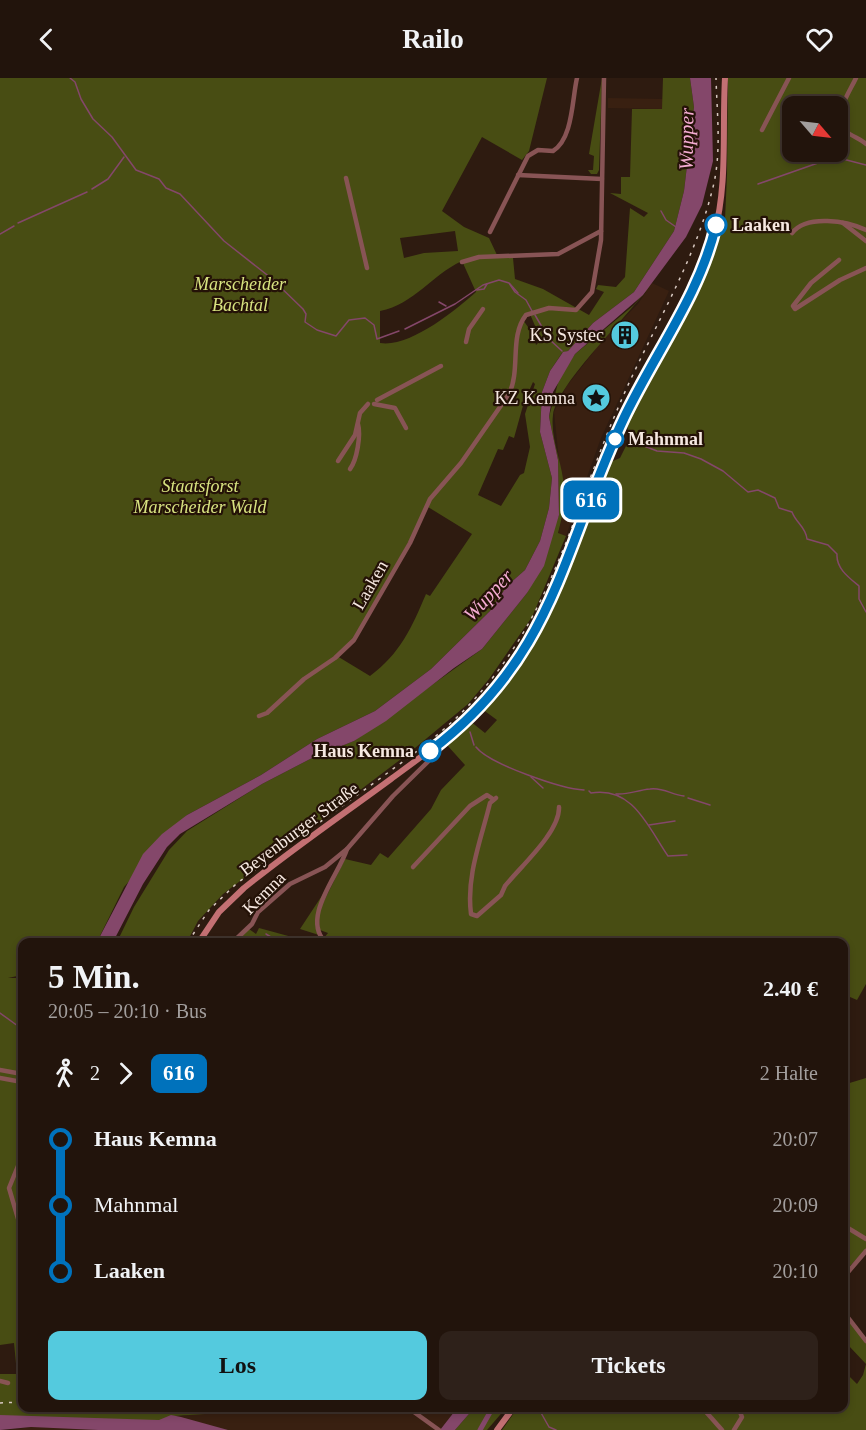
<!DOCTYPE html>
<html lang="de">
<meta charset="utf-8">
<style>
:root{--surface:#22140c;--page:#2e211a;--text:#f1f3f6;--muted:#a29e9d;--line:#3f332d;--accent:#54cade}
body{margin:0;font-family:"Times New Roman",serif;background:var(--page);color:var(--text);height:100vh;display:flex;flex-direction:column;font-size:22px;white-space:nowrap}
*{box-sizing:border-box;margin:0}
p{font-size:20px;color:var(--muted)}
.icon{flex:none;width:33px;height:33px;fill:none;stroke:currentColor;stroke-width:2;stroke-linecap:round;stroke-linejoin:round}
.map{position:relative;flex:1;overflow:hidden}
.sheet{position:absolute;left:18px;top:860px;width:830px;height:474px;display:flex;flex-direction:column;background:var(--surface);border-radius:12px;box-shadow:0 3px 9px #0003,0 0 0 2px var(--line)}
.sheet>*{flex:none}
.badge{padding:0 12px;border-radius:9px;font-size:21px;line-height:39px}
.needle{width:39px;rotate:118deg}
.tools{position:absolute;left:782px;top:18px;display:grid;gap:12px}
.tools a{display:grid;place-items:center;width:66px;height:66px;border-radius:12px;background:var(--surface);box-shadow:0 3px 9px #0003,0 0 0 2px var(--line);font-size:30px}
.map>.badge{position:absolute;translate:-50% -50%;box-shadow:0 0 0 3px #fff}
.legs{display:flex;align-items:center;gap:9px;height:66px;padding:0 30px;font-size:20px}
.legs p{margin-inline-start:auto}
.head{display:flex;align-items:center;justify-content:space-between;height:102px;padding:0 30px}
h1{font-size:33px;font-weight:700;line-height:45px}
.button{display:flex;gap:12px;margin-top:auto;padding:12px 30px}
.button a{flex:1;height:69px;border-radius:12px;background:var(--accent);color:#111;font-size:24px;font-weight:700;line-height:69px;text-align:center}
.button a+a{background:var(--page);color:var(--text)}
ul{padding:0 30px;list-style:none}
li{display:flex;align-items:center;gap:21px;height:66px;font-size:22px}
li i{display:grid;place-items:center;width:9px;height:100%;margin:0 8px;background:currentColor}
li i::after{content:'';width:15px;height:15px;margin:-8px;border:4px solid;border-radius:50%;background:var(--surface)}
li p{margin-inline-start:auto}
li:first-child i{background:linear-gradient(#0000 50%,currentColor 0)}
li:last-child i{background:linear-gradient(currentColor 50%,#0000 0)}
header{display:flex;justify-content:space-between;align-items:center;height:78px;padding:0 30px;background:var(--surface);font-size:27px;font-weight:700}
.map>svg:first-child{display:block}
</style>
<header><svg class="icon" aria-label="back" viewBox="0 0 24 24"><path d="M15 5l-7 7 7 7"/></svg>Railo<svg class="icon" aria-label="heart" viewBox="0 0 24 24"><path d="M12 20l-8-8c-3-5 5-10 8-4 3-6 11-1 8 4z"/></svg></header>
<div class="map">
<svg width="866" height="1352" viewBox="0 0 866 1352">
<rect width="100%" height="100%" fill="#2e1b10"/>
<g fill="#392011">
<path d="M608 20 663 21V31L608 30Z"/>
<path d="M652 205 669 213 601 360 566 458 558 456 564 431 554 334 566 309 606 258 638 226Z"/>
<path d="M228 1329H458L440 1352H173L171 1337 183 1338Z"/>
<path d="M31 1349 88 1350 98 1352H9Z"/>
</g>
<g fill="#484d13" fill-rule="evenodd">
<path d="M0 0H547L529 73 522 82 482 59 442 133 464 149 489 160 497 177 513 180 515 201 543 211 589 237 604 214 596 211 598 207 616 209 625 199 630 130 644 139 648 135 610 115 621 116V99H630L632 31H662L663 0H690L694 29 684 113 674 153 634 214 593 245 568 273 562 275 550 293 542 314 540 354 552 400 549 430 540 463 525 492 507 508 490 533 431 591 375 633 317 661 261 697 187 737 124 809 97 864H22V897L8 900H22V1329H228L205 1336 174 1338 176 1351 0 1342V1296H17L14 1265 0 1267ZM455 153 458 173 424 175 404 180 400 160ZM462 183 476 214C455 233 409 270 380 265V233C415 226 431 197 462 183ZM530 236 541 262 536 267 533 256 523 242ZM533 304 535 306 525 336 530 369 524 395 520 397 501 428 478 417 498 371 503 372 509 358 514 360 524 324ZM428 429 472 456 430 518 426 516C412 549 400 576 370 598L337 578 353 563Z"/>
<path d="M602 0 599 92 597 96H591L588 92H593L594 78 589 76Z"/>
<path d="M728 0H866V906L857 922 843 916V864H328L324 860 328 855 320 852 318 840 321 829 345 781 371 787 380 775 388 780 431 731 441 712 465 687 447 667 470 643 485 655 497 642 482 631 537 556 608 385 620 380 630 360 626 344 707 190 721 154 725 141 727 97ZM792 28H837V74H792Z"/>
<path d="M652 205C630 237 558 304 553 337 550 361 563 386 564 410 565 426 562 440 558 455L566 458 532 539 489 601 468 626 409 675 223 816 198 843 187 864H117L134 829 169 772 187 753 262 706 314 679 354 663 482 571 527 515 559 437 558 382 549 339 559 301 575 276 634 227Z"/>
<path d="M325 813 319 828V857L300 851Z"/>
<path d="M259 850 292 859 296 864H236L249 851 256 856Z"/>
<path d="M866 1000V1171L849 1189 843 1200V1007Z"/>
<path d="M843 1235 866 1265V1352H502L514 1335 506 1330 487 1352H455L475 1329H843V1292L857 1306 863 1297 866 1286 849 1268 843 1274Z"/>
</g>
<g fill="#84476a">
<path d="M690 0H711L713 83 702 127 686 159 643 217 575 276 553 314 549 339 558 382 559 437 544 488 527 515 482 571 454 590 386 643 354 663 314 679 262 706 180 756 167 769 143 806 113 864H97L143 776 162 756 187 737 261 697 317 661 375 633 431 591 490 533 507 508 525 492 540 463 549 430 552 400 540 354 542 314 550 293 563 274 568 273 593 245 634 214 674 153 684 113 694 29Z"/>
<path d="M458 1329H475L455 1352H440Z"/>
<path d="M0 1337 159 1342 171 1337 181 1339 228 1352H98L31 1349 0 1352Z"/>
</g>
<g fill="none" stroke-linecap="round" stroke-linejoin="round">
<g stroke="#84476a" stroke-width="1.5">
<path d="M70 0 75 4 81 21 93 41 112 59 136 92 159 101 166 110 180 116 224 163 271 200 303 231 306 236 305 244 317 252 336 258 349 242 365 240 374 247 377 261 399 253"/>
<path d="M758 106 835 79 866 87"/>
<path d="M92 111 108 101 124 79"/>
<path d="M661 133 666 142 676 149"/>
<path d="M18 145 87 114"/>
<path d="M0 156 14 148"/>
<path d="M510 206 518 215"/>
<path d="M477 212 484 211 487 206"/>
<path d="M439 224 446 228"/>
<path d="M535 237 549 261 562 273"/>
<path d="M405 251 455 226 483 207 499 202 509 205 515 214 526 222 532 233"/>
<path d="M634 364 657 373 684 375 701 381 723 393 748 414 758 412 775 420 779 430 792 434C796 445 806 449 807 461L828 467 837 476C836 490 848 499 859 508V521L866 534"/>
<path d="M470 654 474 667"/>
<path d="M476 669C489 686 562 711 584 712"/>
<path d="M531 699 543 710"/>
<path d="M589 713 591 715C633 708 648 749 668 778L687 777"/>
<path d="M616 716C629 717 637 712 650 711 663 709 672 717 684 718"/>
<path d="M688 720 710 727"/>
<path d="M649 747 675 743"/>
<path d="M266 856 279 864"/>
<path d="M0 935 22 951"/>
<path d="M540 1333 549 1349 556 1352"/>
</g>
<path stroke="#84476a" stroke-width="5" d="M480 1352 493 1329"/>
<g stroke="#885455" stroke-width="4.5">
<path d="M856 0C849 15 831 39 846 53 852 59 860 60 866 66"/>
<path d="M762 52 789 0"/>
<path d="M518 97 602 101"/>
<path d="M346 100 367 190"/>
<path d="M843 145 866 163"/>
<path d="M490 154 528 78 538 72 553 73C573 61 572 21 577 0"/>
<path d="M792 155C807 136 847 143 866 152"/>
<path d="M839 182 811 205 793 228 795 231 840 202 866 190"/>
<path d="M462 184 479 179 558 176 601 153"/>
<path d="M466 264 469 251 483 231"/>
<path d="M377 322 441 288"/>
<path d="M374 326 395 330 406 350"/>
<path d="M338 383 355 357 360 335 368 326"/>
<path d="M350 391C357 382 361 357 358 346"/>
<path d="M259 638 267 635 304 601 335 580 354 562 410 465 430 421 461 385 509 316C521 291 509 259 526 237L549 230 576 232 592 214 601 162 604 0"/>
<path d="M496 720 490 725C481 762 466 798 471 836L477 838 501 817 505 808C520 789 560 754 559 729"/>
<path d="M413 789 470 728 487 717 493 721"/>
<path d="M233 864 252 846 258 834 290 806 325 789 347 771 393 718 452 660 450 657"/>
<path d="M325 864C301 839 339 797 347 771"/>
<path d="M0 992 22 996"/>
<path d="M0 1000 22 1004"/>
<path d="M19 1144 9 1110 20 1083 22 1063"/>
<path d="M843 1147 866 1161"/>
<path d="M843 1200 866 1173"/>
<path d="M843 1233 866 1263"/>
<path d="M0 1303 8 1305"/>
<path d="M407 1329 439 1352"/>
<path d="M707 1335 722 1352"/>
<path d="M734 1352 742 1339 738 1329"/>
</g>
<g stroke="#c37073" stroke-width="6">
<path d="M199 864 219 834 244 810C291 772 342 737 391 701 429 673 466 647 496 612 563 534 582 430 625 339 653 279 697 223 714 157 728 105 722 54 725 0"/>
<path d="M497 1352 514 1329"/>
</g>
<g stroke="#d8c9c1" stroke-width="1.5" stroke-dasharray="3 6" stroke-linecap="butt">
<path d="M188 864 209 832 235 807C283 770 333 735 382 699 412 677 443 655 469 627 552 540 572 436 618 330 648 258 693 189 712 113 722 77 717 37 716 0"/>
<path d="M0 1325 22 1324"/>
</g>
</g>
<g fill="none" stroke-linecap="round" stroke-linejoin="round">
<g stroke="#fff" stroke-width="14">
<path id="line-1" d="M430 673C556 578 562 471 624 340 655 275 700 216 716 147"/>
</g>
<use href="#line-1" stroke="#0072bc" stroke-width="9"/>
</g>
<defs>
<g id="building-disc" transform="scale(1.5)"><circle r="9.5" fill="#54cade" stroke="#241207"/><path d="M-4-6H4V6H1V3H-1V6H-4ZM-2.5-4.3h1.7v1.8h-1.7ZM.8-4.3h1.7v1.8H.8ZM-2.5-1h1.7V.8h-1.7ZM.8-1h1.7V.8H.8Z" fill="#111"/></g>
<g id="sight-disc" transform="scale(1.5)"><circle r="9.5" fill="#54cade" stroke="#241207"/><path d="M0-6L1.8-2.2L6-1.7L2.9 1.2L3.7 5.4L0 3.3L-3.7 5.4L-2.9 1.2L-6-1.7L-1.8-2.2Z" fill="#111"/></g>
</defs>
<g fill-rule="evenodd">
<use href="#building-disc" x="625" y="257"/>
<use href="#sight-disc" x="596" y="320"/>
</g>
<g fill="#fff" stroke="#0072bc" stroke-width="3">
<circle cx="716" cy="147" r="10"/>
<circle cx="615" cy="361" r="8"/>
<circle cx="430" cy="673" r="10"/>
</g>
<g text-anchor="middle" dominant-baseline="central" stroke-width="4.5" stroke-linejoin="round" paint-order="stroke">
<g font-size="18" font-weight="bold" fill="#f6e8e1" stroke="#241207" text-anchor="start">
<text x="732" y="147">Laaken</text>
<text x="628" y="361">Mahnmal</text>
<text x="414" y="673" text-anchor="end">Haus Kemna</text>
</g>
<g font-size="18" font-style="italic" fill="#d8e380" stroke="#241207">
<text x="240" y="206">Marscheider<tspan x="240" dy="21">Bachtal</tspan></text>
<text x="200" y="408">Staatsforst<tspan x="200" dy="21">Marscheider Wald</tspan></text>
</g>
<g font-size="18" fill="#f6e8e1" stroke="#241207" text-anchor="end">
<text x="604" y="257">KS Systec</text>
<text x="575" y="320">KZ Kemna</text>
</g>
<g font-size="18" fill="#f6e8e1" stroke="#241207">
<text transform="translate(370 507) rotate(-60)">Laaken</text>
<text transform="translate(299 751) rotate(-37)">Beyenburger Straße</text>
<text transform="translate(264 815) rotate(-45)">Kemna</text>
</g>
<g font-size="20" font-style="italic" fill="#f5acd3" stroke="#241207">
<text transform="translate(686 61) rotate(-89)">Wupper</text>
<text transform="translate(488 517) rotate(-47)">Wupper</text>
</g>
</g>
</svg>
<div class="tools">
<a><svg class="needle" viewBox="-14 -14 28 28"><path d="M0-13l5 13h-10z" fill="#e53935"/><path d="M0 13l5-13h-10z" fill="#a29e9d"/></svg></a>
</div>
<b class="badge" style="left:591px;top:422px;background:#0072bc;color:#fff">616</b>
<section class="sheet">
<div class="head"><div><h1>5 Min.</h1><p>20:05 – 20:10 · Bus</p></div><b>2.40 €</b></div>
<div class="legs"><svg class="icon" aria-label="walk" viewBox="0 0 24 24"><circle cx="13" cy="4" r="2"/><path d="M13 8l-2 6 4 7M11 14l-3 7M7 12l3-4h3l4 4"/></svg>2<svg class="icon" aria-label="forward" viewBox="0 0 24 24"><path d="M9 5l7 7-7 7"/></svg><b class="badge" style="background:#0072bc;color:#fff">616</b><p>2 Halte</p></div>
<ul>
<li><i style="color:#0072bc"></i><b>Haus Kemna</b><p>20:07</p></li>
<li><i style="color:#0072bc"></i><span>Mahnmal</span><p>20:09</p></li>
<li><i style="color:#0072bc"></i><b>Laaken</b><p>20:10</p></li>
</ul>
<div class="button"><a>Los</a><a>Tickets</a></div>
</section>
</div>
